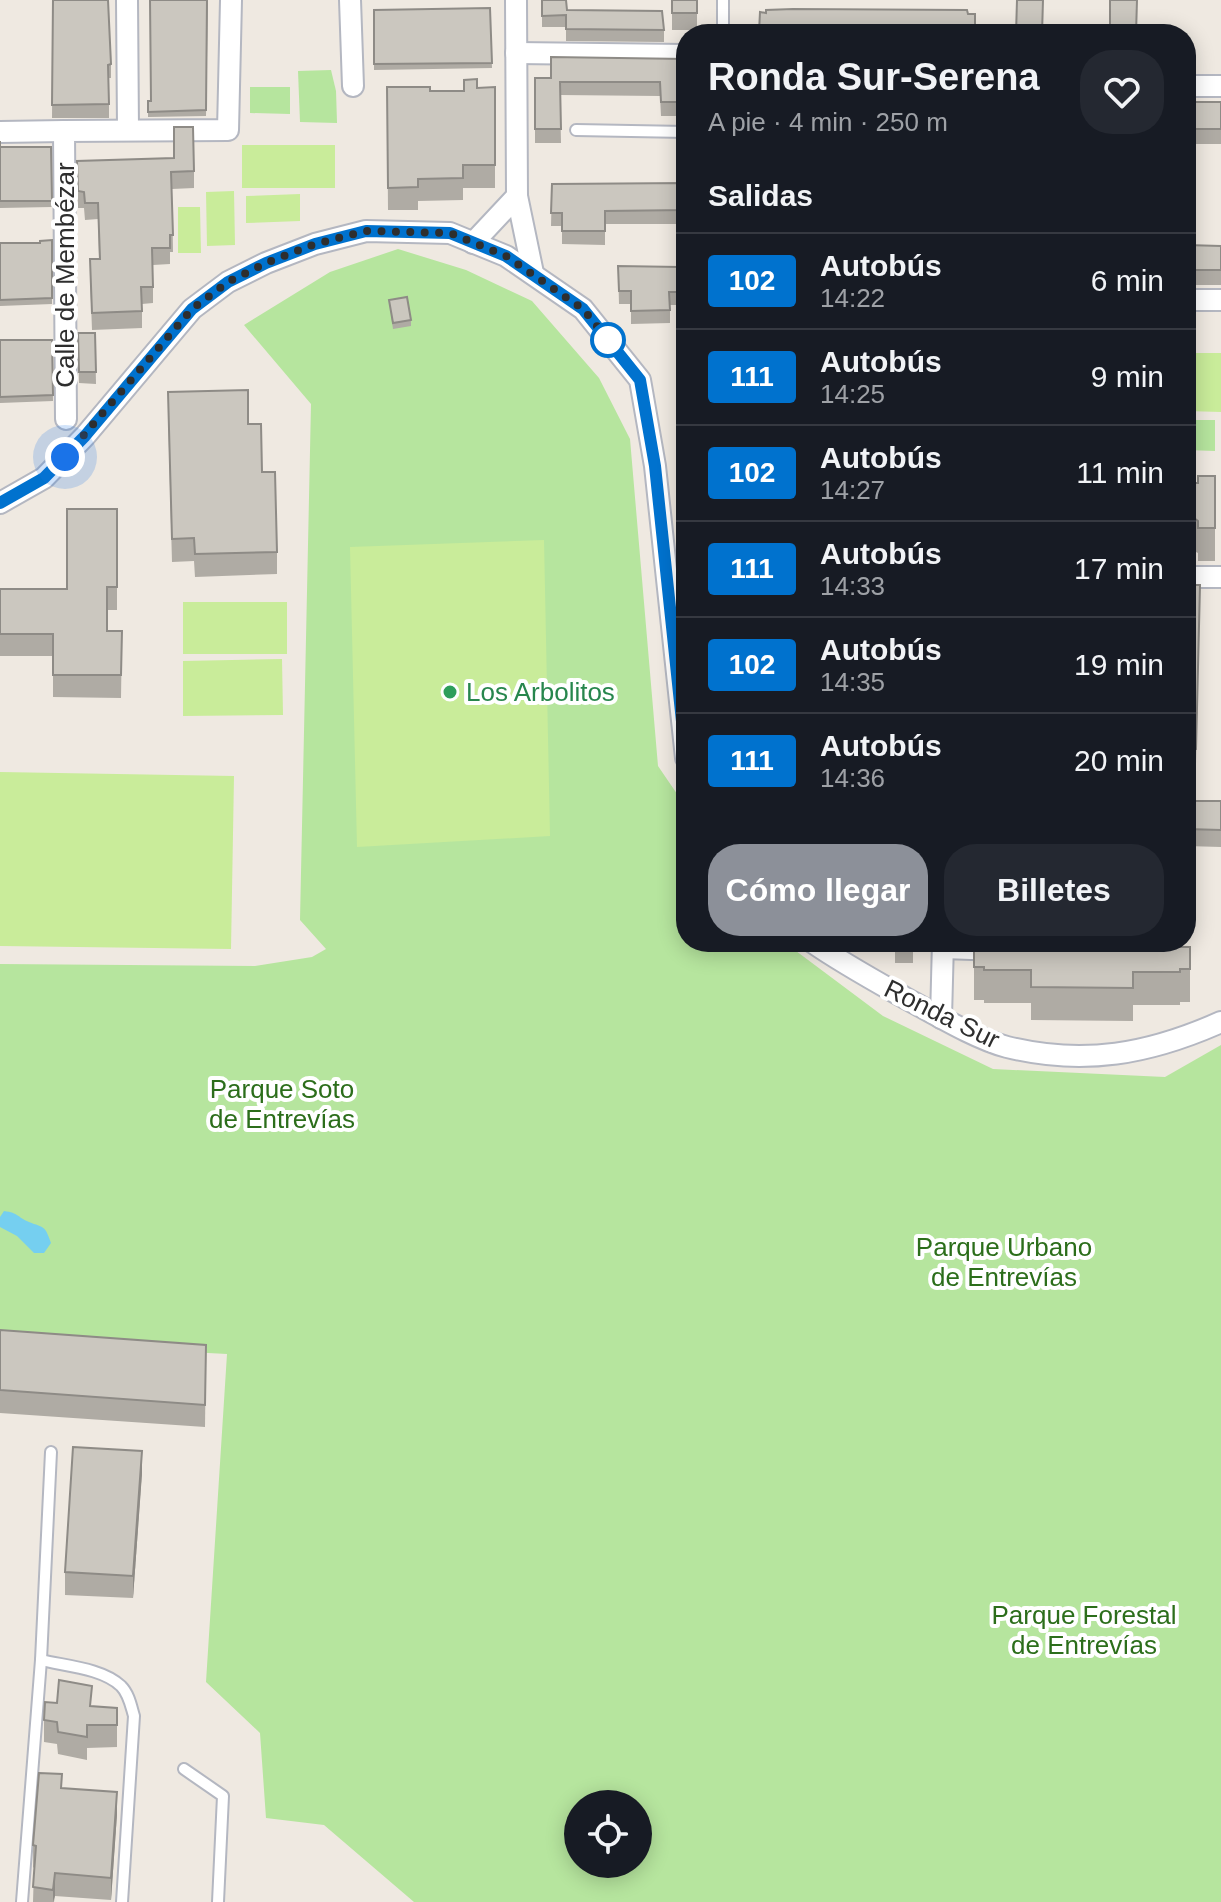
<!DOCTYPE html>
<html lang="es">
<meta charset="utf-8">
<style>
:root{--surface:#171b24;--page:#242831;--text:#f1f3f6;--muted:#9ea1a6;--line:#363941;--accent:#8c9099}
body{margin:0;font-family:Arial,sans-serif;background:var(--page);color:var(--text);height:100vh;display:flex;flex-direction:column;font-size:30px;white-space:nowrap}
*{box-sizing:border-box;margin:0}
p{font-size:26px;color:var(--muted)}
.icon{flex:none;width:44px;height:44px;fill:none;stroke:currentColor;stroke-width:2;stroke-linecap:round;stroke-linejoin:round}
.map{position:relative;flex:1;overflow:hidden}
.details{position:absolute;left:676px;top:24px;width:520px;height:928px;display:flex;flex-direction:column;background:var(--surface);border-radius:32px;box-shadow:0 4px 20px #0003}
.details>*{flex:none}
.badge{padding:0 16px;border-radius:6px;font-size:28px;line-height:52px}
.fabs{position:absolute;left:564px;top:1790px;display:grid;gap:16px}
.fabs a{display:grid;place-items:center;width:88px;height:88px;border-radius:50%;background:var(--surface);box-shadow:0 4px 20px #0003;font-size:40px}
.you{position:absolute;width:40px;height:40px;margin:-20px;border:6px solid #fff;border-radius:50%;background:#1a73e8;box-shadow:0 0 0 12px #1a73e833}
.map>.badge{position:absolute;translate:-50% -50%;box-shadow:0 0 0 4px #fff}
h2{padding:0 32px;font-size:30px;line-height:72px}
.round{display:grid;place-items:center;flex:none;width:84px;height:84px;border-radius:32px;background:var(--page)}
.head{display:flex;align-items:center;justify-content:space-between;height:136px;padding:0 32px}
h1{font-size:38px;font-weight:700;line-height:60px}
.primary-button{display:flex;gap:16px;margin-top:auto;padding:16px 32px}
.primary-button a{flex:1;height:92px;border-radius:32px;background:var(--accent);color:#fff;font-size:32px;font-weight:700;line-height:92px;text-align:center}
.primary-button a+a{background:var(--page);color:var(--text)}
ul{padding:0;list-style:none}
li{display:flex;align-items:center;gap:24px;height:96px;padding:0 32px;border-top:2px solid var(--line)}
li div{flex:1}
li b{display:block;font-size:30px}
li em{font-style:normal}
li .badge{min-width:88px;font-weight:700;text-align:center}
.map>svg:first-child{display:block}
</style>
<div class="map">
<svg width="1221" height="1902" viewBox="0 0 1221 1902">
<rect width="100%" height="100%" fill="#efe9e1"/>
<g fill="#b6e59e" fill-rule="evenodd">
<path d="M331 70 336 91 337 123 300 122 298 71Z"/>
<path d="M250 87H290V114L250 113Z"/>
<path d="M398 249 466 270 532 301 599 378 630 439 658 766 686 807V942H784L883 1016 993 1069 1165 1077 1221 1045V1902H414L324 1825 266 1818 260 1733 206 1682 227 1354 0 1342V964L255 966 312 957 326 949 300 920 311 404 244 325 330 272ZM578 1804H638V1864H578Z"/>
<path d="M1186 420H1215V451L1186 450Z"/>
</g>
<g fill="#c9ec9a">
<rect x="242" y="145" width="93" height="43"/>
<path d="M234 191 235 245 207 246 206 192Z"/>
<path d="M300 194V221L246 223V196Z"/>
<path d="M178 207H200L201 253H178Z"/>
<path d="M1186 353H1221V412L1186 411Z"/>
<path d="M544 540 550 836 357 847 350 547Z"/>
<rect x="183" y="602" width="104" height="52"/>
<path d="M282 659 283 715 183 716V661Z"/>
<path d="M0 772 234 776 231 949 0 946Z"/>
</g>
<path fill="#75cff0" d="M4 1211C19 1213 17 1217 29 1222 44 1228 45 1225 51 1243L44 1253H34L17 1236 0 1227V1217Z"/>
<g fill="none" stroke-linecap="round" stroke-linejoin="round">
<g stroke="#b4b7c1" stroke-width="14">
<g id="lane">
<path d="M723 0V34"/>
<path d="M576 130 686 132"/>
<path d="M41 1660C65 1666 102 1668 121 1686 129 1694 131 1706 134 1716L122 1902"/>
<path d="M184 1769 223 1796 218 1902"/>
<path d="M22 1902 41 1660 51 1452"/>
</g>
</g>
<g stroke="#b4b7c1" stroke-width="24">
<g id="street">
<path d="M127 0 128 129"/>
<path d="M350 0 353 86"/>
<path d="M516 0 517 196 533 273"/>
<path d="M516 53 686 55"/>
<path d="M1186 86H1221"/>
<path d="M0 132 64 131"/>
<path d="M473 243 517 196"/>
<path d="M1186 300H1221"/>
<path d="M66 419 64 131 228 130 231 0"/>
<path d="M0 503 44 478 85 436 192 309 228 282 266 263 315 244 366 231 450 233 506 256 583 309 640 380 655 466 686 758"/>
<path d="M1186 577H1221"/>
<path d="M812 942C842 963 875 981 907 999 935 1014 976 1039 1007 1047 1084 1066 1149 1054 1221 1022"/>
<path d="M943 948 1000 950"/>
<path d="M941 1018 943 942"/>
</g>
</g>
<use href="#lane" stroke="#fff" stroke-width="10"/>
<use href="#street" stroke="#fff" stroke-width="20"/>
</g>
<g fill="#afaba4">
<path d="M53 0 111 64V78H109V118H52Z"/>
<path d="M208 0 206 116 148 117V101H151Z"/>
<path d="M542 0 567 10 664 30V42L566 41V27H542Z"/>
<rect x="672" y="0" width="25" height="30"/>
<path d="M490 8 492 68 374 70V10Z"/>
<path d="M760 12 975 14V34H759Z"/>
<path d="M686 59V116H661L660 96 560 95 561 143H535V78H551Z"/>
<path d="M387 87 430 91H464L477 88 495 87V188H463V200L418 201V210H388Z"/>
<rect x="1186" y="102" width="35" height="42"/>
<path d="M0 141V147H51L52 207 0 208Z"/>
<path d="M77 161 194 171V188L172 189 173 252H170V264L153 265V303L142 304V328L92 330 90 276 99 259 98 219 85 220 84 208H78Z"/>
<path d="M686 183V224H605V245L562 244V226H551L552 184Z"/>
<path d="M52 240V304L0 306V243H40Z"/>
<path d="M1186 245 1221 246V285H1186Z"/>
<path d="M686 258V300H680V305H670V323L631 324V304H619L618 266 680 267Z"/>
<path d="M389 300 411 320V326L393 329Z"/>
<path d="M78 333H95L96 384 79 383Z"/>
<path d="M0 340H52L53 401 0 403Z"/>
<path d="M168 414 248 424 277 552V574L195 577 194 561 172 562Z"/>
<path d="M1215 476V561H1198V553L1194 551V518L1198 483Z"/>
<path d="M117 509V610H107V631H122L121 698 53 697V656H0V589H67Z"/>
<path d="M1186 585H1200L1196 764H1186Z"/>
<path d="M1186 801H1221V847L1186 846Z"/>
<path d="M863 942H913V963H895V945L863 946Z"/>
<path d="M974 945 1190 947V1002H1180V1005H1133V1021L1031 1020V1003H984V1000H974Z"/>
<path d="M0 1330 206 1345 205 1427 0 1413Z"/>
<path d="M142 1473 133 1598 65 1595V1572Z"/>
<path d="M92 1706 117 1708V1747L87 1748V1760L58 1754 57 1744 44 1742V1720Z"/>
<path d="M62 1788 117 1814 111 1900 55 1896 54 1902H33L34 1868 33 1867V1845Z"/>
</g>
<g fill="#8e8b86">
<path d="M142 1451V1473L133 1598V1576Z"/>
<path d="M117 1792V1814L111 1900V1878Z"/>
<path d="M55 1873V1896L53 1902V1890Z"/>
</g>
<g fill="#cbc7bf" stroke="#8e8b86" stroke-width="2">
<path d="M53 0H108L111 64 108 65 109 104 52 105Z"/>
<path d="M150 0H207L206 110 148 112V101H151Z"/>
<path d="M542 0H566L567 10 662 11 664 30 566 29V15L542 16Z"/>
<rect x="672" y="0" width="25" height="13"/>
<path d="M1017 0H1043L1042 34H1016Z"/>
<path d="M1110 0H1137L1136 34H1110Z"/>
<path d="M490 8 492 63 374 64V10Z"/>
<path d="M793 9 967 10 968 14H975V31L759 32 760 12 766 13V10Z"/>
<path d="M551 57 686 59V102H661L660 82H560L561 129H535V78H551Z"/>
<path d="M477 79V88L495 87V165H463V178L418 179V187L388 188 387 87H430V91H464V80Z"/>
<rect x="1186" y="102" width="35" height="27"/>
<path d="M174 127H193L194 171 171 172 173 235H170V248H152L153 287H141L142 311 92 313 90 259H100L98 203H85L84 192 78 191 77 161 174 158Z"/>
<path d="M0 141V147H51L52 201H0Z"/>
<path d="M686 183V210L605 211V231H562V213H551L552 184Z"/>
<path d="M52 240V298L0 300V243H40V241Z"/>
<path d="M1186 245 1221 246V270H1186Z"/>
<path d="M680 258H686V288L680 287V292H669L670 310 631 311V291H619L618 266 680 267Z"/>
<path d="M407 297 411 320 393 323 389 300Z"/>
<path d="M78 333H95L96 372H79Z"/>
<path d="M0 340H52L53 395 0 397Z"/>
<path d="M248 390V424H261L262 472H275L277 552 195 554 194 538 172 539 168 392Z"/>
<path d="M1198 476H1215V528H1198V521L1194 518 1195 483H1198Z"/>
<path d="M67 509H117V587H107V631H122L121 675H53V634H0V589H67Z"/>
<path d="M1186 585H1200L1196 749 1186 748Z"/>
<path d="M1186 801H1221V830L1186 829Z"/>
<rect x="895" y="942" width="18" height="4"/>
<path d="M974 945 1190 947V969H1180V972H1133V988L1031 987V970H984V967H974Z"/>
<path d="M0 1330 206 1345 205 1405 0 1390Z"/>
<path d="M73 1447 142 1451 133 1576 65 1572Z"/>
<path d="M59 1680 92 1686 90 1706 117 1708V1725H87V1737L58 1732 57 1722 44 1720 45 1702 57 1703Z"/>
<path d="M39 1773 62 1774 61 1788 117 1792 111 1878 55 1873 53 1890 33 1887 36 1846 33 1845Z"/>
</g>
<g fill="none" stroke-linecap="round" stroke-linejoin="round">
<g stroke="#fff" stroke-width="18">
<path id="line" d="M0 503 44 478 85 436 192 309 228 282 266 263 315 244 366 231 450 233 506 256 583 309 640 380 655 466 686 759"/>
</g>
<use href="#line" stroke="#0072ce" stroke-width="12"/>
<path stroke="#2e2e2e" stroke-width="8" stroke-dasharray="0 14.4" d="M65 457 192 309 228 282 266 263 315 244 366 231 450 233 506 256 583 309 608 340"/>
</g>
<circle fill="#fff" stroke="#0072ce" stroke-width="4" cx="608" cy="340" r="16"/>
<circle fill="#2e9e5b" stroke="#fff" stroke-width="3" cx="450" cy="692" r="8"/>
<g text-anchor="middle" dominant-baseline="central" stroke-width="8" stroke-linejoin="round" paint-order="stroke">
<g font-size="26" fill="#2e2e2e" stroke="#fff">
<text transform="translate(65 275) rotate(-90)">Calle de Membézar</text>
<text transform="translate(942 1014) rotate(26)">Ronda Sur</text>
</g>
<g font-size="26" fill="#27864d" stroke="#fff" text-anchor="start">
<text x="466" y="692">Los Arbolitos</text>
</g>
<g font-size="26" fill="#2c6e1b" stroke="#fff">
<text x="282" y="1089">Parque Soto<tspan x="282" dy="30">de Entrevías</tspan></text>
<text x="1004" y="1247">Parque Urbano<tspan x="1004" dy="30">de Entrevías</tspan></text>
<text x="1084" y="1615">Parque Forestal<tspan x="1084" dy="30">de Entrevías</tspan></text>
</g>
</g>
</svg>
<div class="fabs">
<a><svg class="icon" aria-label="locate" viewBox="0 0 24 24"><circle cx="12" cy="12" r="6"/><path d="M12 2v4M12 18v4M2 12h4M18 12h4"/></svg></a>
</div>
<div class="you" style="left:65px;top:457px"></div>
<section class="details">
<div class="head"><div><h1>Ronda Sur-Serena</h1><p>A pie · 4 min · 250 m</p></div><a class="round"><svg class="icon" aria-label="heart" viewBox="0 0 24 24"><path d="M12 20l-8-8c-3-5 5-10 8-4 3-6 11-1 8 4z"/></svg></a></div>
<h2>Salidas</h2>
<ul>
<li><span class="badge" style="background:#0072ce;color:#fff">102</span><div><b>Autobús</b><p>14:22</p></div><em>6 min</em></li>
<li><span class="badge" style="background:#0072ce;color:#fff">111</span><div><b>Autobús</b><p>14:25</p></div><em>9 min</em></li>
<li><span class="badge" style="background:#0072ce;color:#fff">102</span><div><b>Autobús</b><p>14:27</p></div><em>11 min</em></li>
<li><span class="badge" style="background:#0072ce;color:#fff">111</span><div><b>Autobús</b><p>14:33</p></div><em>17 min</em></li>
<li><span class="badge" style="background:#0072ce;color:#fff">102</span><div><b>Autobús</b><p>14:35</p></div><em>19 min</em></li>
<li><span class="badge" style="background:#0072ce;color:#fff">111</span><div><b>Autobús</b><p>14:36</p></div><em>20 min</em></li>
</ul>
<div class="primary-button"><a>Cómo llegar</a><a>Billetes</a></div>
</section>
</div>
